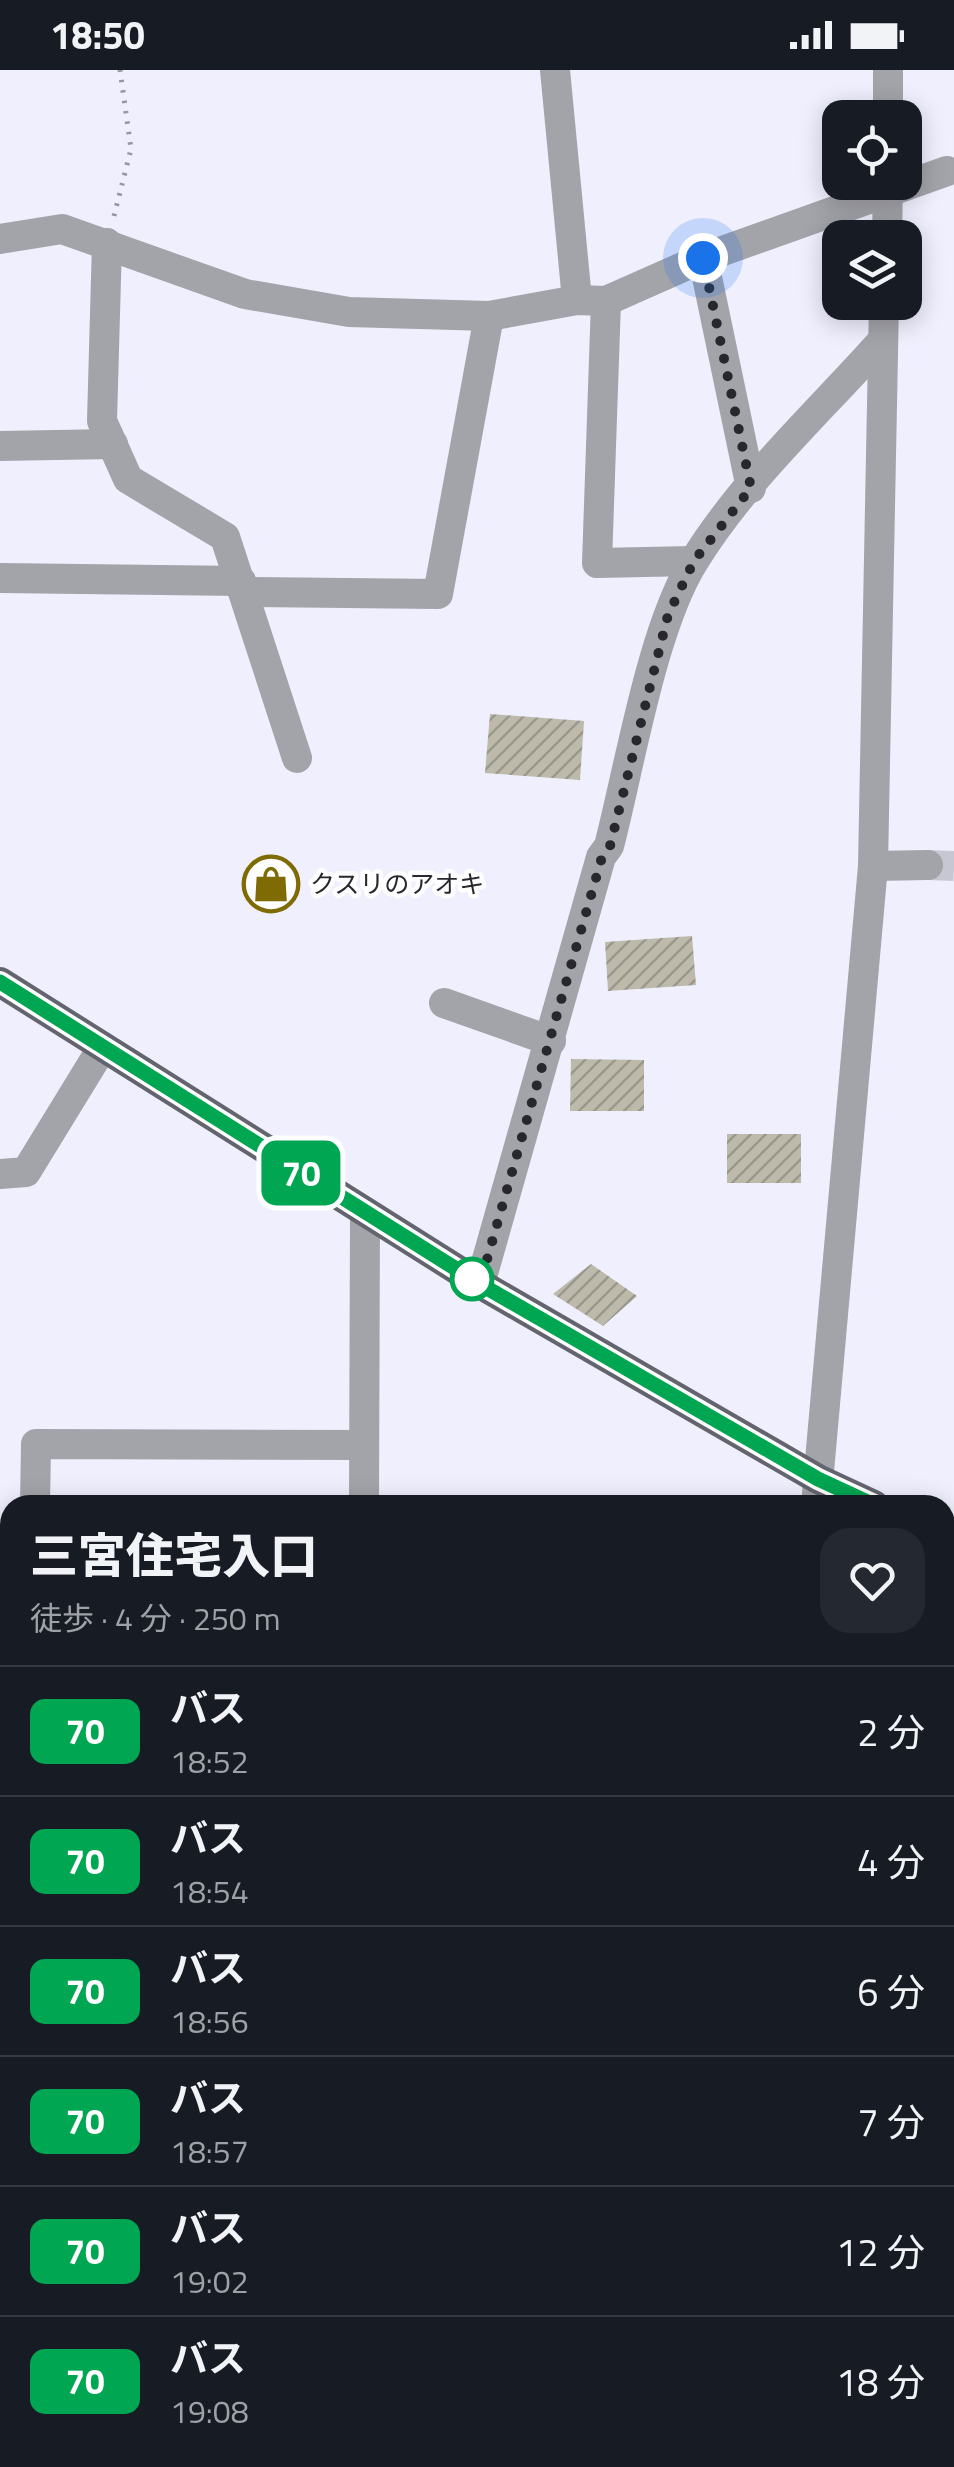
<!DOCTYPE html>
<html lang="ja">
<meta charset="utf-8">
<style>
:root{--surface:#171b24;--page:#242831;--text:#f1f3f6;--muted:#9ea1a6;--line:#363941}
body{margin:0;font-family:"Titillium Web","Noto Sans JP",sans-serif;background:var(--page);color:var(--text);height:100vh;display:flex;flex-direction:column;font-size:38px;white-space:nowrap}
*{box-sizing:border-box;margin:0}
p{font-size:32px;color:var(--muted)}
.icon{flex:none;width:55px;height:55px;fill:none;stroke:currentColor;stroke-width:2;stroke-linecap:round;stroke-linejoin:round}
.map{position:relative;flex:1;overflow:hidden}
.side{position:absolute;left:0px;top:1425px;width:955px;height:972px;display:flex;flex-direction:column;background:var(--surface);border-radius:30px 30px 0 0;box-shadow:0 5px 25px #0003}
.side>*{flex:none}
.badge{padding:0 20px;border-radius:15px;font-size:35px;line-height:65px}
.tools{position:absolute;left:822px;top:30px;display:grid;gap:20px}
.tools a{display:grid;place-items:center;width:100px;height:100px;border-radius:20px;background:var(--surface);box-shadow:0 5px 25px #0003;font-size:50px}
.you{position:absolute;width:50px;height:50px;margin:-25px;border:8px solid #fff;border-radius:50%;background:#1a73e8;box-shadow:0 0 0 15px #1a73e833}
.map>.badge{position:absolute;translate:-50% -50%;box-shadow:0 0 0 5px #fff}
.round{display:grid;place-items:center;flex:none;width:105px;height:105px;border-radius:30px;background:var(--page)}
.overview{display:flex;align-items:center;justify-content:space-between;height:170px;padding:0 30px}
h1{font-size:48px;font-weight:800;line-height:75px}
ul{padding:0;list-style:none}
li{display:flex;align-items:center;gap:30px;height:130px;padding:0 30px;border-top:2px solid var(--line)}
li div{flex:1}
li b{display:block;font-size:38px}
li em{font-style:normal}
li .badge{min-width:110px;font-weight:700;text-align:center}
.status{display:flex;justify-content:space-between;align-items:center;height:70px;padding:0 50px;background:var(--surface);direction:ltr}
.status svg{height:28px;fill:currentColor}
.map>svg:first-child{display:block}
</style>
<div class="status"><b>18:50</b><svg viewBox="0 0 49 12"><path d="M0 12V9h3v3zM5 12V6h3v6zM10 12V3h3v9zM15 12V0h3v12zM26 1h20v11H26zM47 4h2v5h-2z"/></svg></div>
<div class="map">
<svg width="954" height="2397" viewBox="0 0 954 2397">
<defs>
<pattern id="building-hatch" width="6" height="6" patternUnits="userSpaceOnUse" patternTransform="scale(2.5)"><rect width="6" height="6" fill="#bebaab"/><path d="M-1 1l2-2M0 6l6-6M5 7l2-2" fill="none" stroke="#9a978c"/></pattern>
</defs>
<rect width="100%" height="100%" fill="#efeffe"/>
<g fill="url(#building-hatch)">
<path d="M490 644 584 651 580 710 485 703Z"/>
<path d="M692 866 696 915 608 921 605 872Z"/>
<path d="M571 989 644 990V1041H570Z"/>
<rect x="727" y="1064" width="74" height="49"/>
<path d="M591 1194 637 1226 603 1256 553 1224Z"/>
</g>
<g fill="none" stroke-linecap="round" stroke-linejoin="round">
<g stroke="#c7c7d4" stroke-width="30" stroke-dasharray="30 15" stroke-linecap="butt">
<path d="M928 795 954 796"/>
<path d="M945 1851H954"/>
</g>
<path stroke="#c7c7d4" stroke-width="30" stroke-dasharray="30 15" stroke-linecap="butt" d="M945 1472 954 1477"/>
<path stroke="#9797a2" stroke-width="5" stroke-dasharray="2.5 8" stroke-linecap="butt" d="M114 146 131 79 120 0"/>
<g stroke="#a3a3aa" stroke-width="30">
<path d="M555 0 577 230"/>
<path d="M888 0V48"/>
<path d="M887 168 888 112"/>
<path d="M0 169 62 159 245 224 349 242 489 246 577 230 606 231 703 188 947 101"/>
<path d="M107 173 102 351 128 409 225 467 297 688"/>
<path d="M703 188 751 418"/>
<path d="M606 231 597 493 693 491"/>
<path d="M0 376 113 374"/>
<path d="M0 508 241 511"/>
<path d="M244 522 438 524 489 246"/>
<path d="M873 796 928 795"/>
<path d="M444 933 551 971"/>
<path d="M0 1104 26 1102 102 978"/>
<path d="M480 1214 601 787 609 776C630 695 652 558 694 491 744 410 820 341 883 270"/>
<path d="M35 1435 36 1374 364 1375"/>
<path d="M364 1435 365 1143"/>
<path d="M816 1435 873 796 884 232"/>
<path d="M0 1828H10"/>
<path d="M945 2207H954"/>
<path d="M756 2388V2397"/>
<path d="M346 2397V2388"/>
<path d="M711 2397V2388"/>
</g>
<path stroke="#64646f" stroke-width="30" d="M0 912 480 1214 818 1409 874 1435"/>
<g stroke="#4e4d5a" stroke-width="30">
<path d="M945 1689 954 1548"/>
<path d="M902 2397V2388"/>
</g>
</g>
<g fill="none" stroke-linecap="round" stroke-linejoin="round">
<g stroke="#fff" stroke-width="22">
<path id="line" d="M0 912 480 1214 818 1409 874 1435"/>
</g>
<use href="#line" stroke="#00a651" stroke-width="15"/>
<path stroke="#27272d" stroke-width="10" stroke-dasharray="0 18" d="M472 1209 480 1214 602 787 610 776 668 545 694 491 751 418 703 188"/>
</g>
<defs>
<g id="shop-ring" transform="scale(2.875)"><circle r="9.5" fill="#fefefe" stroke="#7e6b03" stroke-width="1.5"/><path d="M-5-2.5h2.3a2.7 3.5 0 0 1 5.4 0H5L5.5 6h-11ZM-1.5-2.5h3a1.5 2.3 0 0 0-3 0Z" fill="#7e6b03"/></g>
</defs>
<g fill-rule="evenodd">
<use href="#shop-ring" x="271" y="814"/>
</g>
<circle fill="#fff" stroke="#00a651" stroke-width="5" cx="472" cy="1209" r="20"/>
<g text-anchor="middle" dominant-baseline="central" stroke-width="9" stroke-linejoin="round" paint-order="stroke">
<g font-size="25" fill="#27272d" stroke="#fefefe" text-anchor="start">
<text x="310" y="814">クスリのアオキ</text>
</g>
</g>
</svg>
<div class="tools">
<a><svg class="icon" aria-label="locate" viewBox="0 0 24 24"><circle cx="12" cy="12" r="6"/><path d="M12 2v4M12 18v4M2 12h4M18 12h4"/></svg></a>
<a><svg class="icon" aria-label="layers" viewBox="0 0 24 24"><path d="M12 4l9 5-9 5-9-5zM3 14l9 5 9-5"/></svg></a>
</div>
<div class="you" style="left:703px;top:188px"></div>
<b class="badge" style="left:301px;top:1103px;background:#00a651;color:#fff">70</b>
<section class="side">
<div class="overview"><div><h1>三宮住宅入口</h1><p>徒歩 · 4 分 · 250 m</p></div><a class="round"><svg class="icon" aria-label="heart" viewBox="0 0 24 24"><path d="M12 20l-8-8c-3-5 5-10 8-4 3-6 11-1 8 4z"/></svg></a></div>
<ul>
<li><span class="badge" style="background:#00a651;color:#fff">70</span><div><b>バス</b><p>18:52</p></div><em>2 分</em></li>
<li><span class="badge" style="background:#00a651;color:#fff">70</span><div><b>バス</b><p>18:54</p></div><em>4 分</em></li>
<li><span class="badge" style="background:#00a651;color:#fff">70</span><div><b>バス</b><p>18:56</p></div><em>6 分</em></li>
<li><span class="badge" style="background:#00a651;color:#fff">70</span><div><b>バス</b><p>18:57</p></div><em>7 分</em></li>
<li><span class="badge" style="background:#00a651;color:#fff">70</span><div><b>バス</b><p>19:02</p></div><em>12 分</em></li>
<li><span class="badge" style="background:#00a651;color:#fff">70</span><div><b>バス</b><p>19:08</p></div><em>18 分</em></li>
</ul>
</section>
</div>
